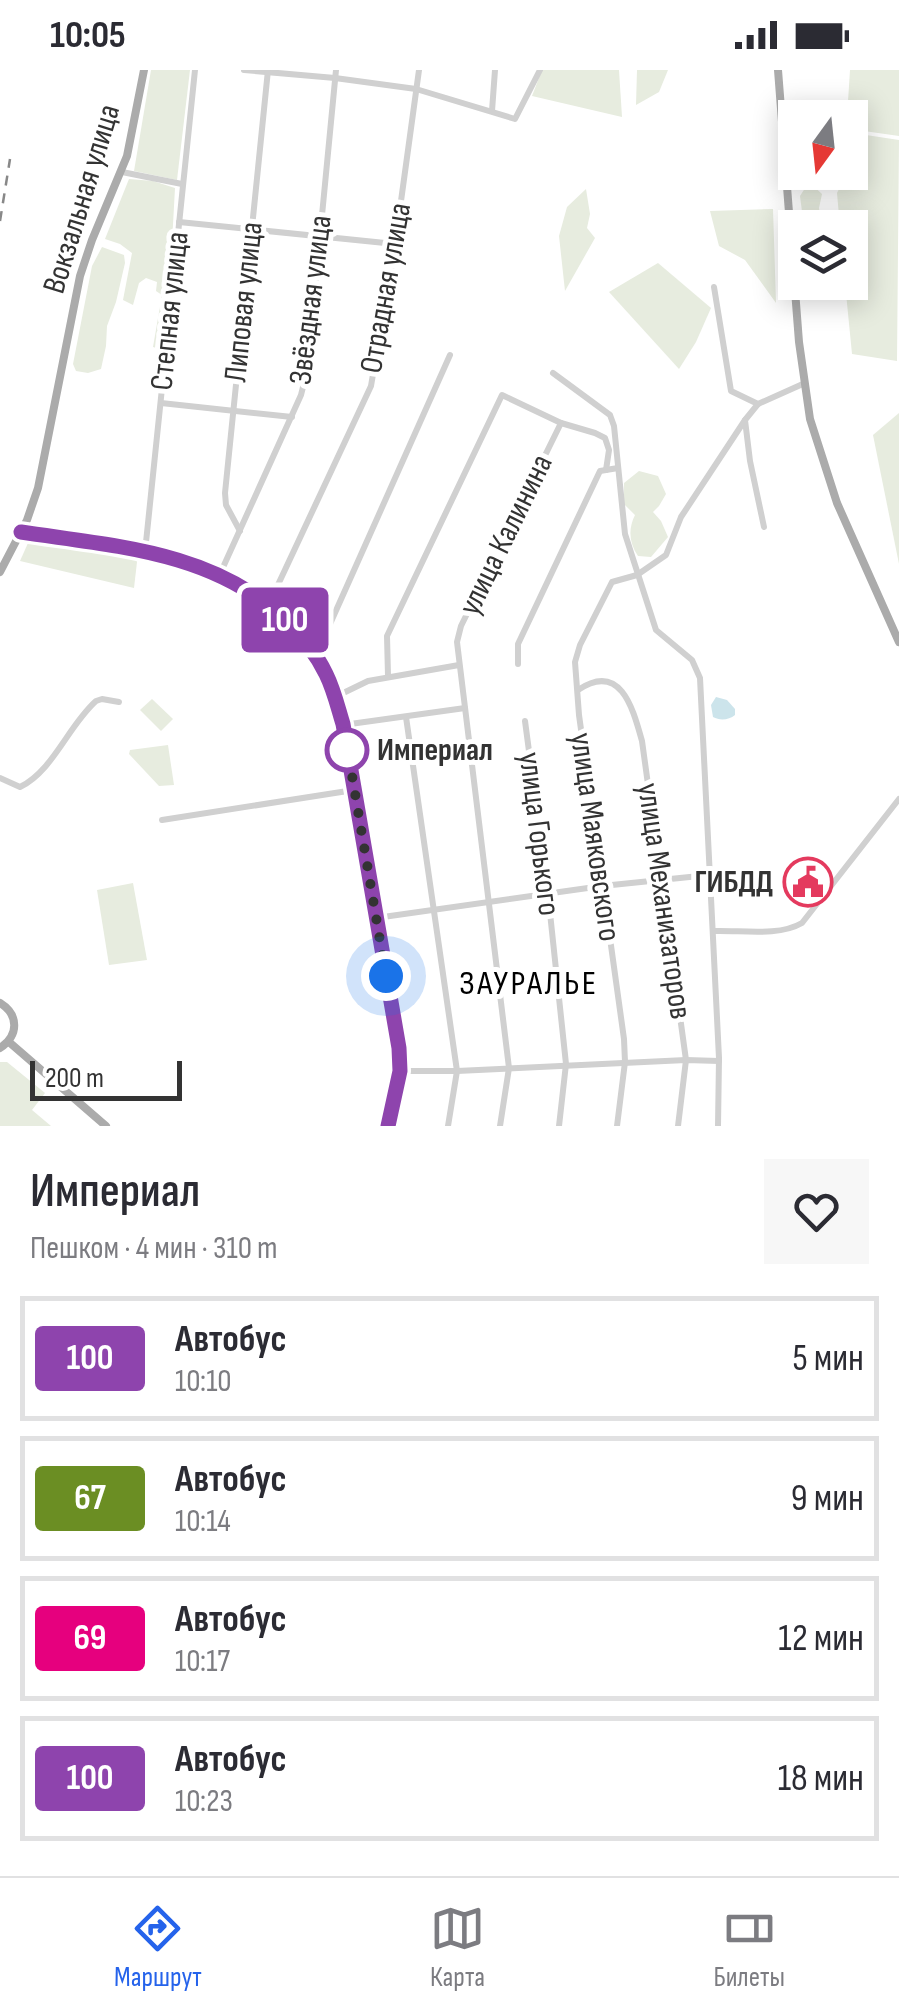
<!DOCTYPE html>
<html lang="ru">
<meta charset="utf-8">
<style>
:root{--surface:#fff;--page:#f7f7f7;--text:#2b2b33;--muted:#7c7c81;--line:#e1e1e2;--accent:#2563eb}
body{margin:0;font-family:"Sofia Sans Condensed",sans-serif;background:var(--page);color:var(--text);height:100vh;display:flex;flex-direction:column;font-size:38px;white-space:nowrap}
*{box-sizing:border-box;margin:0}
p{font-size:32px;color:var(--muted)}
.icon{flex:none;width:55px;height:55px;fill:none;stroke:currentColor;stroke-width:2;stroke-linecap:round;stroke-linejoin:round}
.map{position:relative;height:1056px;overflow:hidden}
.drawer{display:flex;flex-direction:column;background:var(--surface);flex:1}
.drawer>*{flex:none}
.badge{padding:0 20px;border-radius:8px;font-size:35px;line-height:65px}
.needle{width:65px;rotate:195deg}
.buttons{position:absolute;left:778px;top:30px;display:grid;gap:20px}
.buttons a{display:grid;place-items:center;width:90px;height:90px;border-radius:0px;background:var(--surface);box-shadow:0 5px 25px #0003;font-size:50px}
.scale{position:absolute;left:30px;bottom:25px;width:152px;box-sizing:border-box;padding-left:10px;border:5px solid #333;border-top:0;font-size:28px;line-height:35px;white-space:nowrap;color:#333;-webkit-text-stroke:8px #fff;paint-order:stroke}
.you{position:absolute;width:50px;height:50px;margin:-25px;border:8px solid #fff;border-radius:50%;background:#1a73e8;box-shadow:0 0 0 15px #1a73e833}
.map>.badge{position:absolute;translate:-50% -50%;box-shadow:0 0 0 5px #fff}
.round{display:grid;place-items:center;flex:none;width:105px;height:105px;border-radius:0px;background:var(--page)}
.head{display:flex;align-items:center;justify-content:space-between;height:170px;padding:0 30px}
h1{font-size:48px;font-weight:600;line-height:75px}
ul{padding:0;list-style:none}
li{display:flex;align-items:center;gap:30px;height:125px;margin:0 20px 15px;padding:0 10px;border:5px solid var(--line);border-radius:0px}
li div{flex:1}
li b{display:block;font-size:38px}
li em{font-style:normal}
li .badge{min-width:110px;font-weight:700;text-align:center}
.status{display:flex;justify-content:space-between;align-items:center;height:70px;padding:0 50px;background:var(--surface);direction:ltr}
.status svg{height:28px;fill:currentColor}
.tabs{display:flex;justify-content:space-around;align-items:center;height:140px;border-top:2px solid var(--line);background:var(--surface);font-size:28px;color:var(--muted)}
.tabs a{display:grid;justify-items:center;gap:5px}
.tabs .active{color:var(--accent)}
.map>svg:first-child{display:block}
</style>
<div class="status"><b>10:05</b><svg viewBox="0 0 49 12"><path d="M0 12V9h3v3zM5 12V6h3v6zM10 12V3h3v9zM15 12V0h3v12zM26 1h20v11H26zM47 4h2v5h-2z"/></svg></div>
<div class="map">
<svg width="899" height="1056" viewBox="0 0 899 1056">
<rect width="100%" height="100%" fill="#fff"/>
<g fill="#e7ecdf">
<path d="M151 0H190L177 110 134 101Z"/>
<path d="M542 0H619L622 47 532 26Z"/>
<path d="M637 0H668L659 22 636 35Z"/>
<path d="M850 0H899V66L850 59V48L847 47Z"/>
<path d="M866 65 899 70 897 291 852 284 845 213 850 212V158L840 157 837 123 847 103 850 102V96Z"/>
<path d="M129 109 153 111 175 118 171 191 163 280 153 277 162 225 156 221 157 212 146 208 139 213 133 235 123 230 132 183 120 174 105 169Z"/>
<path d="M809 112 822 124 819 138 822 157H804L800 126Z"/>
<path d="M586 119 590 144 587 158 595 168 565 221 559 166 567 137Z"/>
<path d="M773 139 776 233 745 190 719 176 710 141Z"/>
<path d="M102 177 124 185 125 193 116 232 107 256 106 276 101 299 88 303 76 301 73 294 92 196Z"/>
<path d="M658 193 711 238 696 272 679 299 609 222Z"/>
<path d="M899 343V494L873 365Z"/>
<path d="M639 401 658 406 666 424 659 436 653 442 661 451 668 467 651 487 638 486C629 473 628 459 635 445L624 434V413Z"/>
<path d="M41 470 135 485 137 492 134 518 20 491 28 473Z"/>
<path d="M152 629 173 649 161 661 140 640Z"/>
<path d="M168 675 174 715 159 716 129 684 130 680Z"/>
<path d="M133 813 147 890 109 895 97 820Z"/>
<path d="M0 992H7L45 1023 32 1040 51 1056H0Z"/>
</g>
<path fill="#cce4eb" d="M716 627 727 630 735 639V645C729 650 720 651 713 647L711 635Z"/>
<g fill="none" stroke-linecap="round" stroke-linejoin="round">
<g stroke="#d0d0d0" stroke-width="6">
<path d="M244 0 335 8 416 19 515 49 540 0"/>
<path d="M492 41 495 0"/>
<path d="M122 102 182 114"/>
<path d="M179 152 395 174"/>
<path d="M714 217 731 321 758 334 745 350 750 391 764 457"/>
<path d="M553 303 610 345 614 356 625 464 656 560 692 590 700 608 719 988 718 1056"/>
<path d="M161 333 292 347"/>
<path d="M758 334 805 313"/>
<path d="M240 461 226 435 225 423 268 0"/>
<path d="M21 462C114 476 213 481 284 549 301 565 316 583 326 604 334 620 338 638 343 655L399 978 400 1001 388 1056"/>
<path d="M145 482 195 0"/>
<path d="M220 504 301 325 307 301 336 0"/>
<path d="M269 534 371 316 394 182 419 0"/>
<path d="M313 581 326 563 450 285"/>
<path d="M518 594V574L600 401 618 398"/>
<path d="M388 606 387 566 502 325 561 353 595 363 605 368 609 380 606 400"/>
<path d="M578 620C621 591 633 639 642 671L686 990 678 1056"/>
<path d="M335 627 368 611 459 595"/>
<path d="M406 647 457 1001 448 1056"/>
<path d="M525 651 548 824 566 994 559 1056"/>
<path d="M343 655 465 638"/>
<path d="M0 708 20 717C53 701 68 656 96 631L102 629 119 632"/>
<path d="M162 750 354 720"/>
<path d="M376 848 602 816 709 805"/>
<path d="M714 861C741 860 778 867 802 853L899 729"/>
<path d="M400 1001H457L686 990 719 991"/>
<path d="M500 1056 509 998 457 572 461 556 561 353"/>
<path d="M617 1056 625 992 624 969 579 645 575 592 580 575 612 512 637 505 666 485 681 447 745 350"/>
</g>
<g stroke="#ababab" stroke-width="8">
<path d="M778 0 799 272 810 349 837 433 899 572"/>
<path d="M0 502 27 450 38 418 80 206 92 170 127 86 144 0"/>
<path d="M0 933C19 945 19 965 0 978"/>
<path d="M9 972 106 1056"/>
</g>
<path stroke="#888" stroke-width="2.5" stroke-dasharray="10 8" stroke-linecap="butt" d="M0 151 10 89"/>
</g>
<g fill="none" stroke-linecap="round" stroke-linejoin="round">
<g stroke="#fff" stroke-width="22">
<path id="line" d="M21 462C113 476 213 481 284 549 301 565 316 583 326 604 334 620 338 638 343 654L399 978 400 1001 388 1056"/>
</g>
<use href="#line" stroke="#8e44ad" stroke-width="15"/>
<path stroke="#333" stroke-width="10" stroke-dasharray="0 18" d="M347 680V676L386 906"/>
</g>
<defs>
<g id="civic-ring" transform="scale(2.5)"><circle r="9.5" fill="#fff" stroke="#e43a5e" stroke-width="1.5"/><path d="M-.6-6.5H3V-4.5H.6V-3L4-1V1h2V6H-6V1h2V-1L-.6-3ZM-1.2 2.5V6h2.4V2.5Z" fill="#e43a5e"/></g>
</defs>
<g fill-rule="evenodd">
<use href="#civic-ring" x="808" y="812"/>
</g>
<circle fill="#fff" stroke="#8e44ad" stroke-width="5" cx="347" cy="680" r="20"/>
<g text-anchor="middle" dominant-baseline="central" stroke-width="10" stroke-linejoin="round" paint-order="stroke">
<g font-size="32" fill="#333" stroke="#fff">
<text transform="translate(82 129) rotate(-73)">Вокзальная улица</text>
<text transform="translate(386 218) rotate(-80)">Отрадная улица</text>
<text transform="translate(311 230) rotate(-83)">Звёздная улица</text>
<text transform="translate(244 232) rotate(-84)">Липовая улица</text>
<text transform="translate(170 241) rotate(-84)">Степная улица</text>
<text transform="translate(506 465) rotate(-64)">улица Калинина</text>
<text transform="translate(539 764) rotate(83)">улица Горького</text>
<text transform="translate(595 767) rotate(82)">улица Маяковского</text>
<text transform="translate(664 831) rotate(82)">улица Механизаторов</text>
</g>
<g font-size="32" font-weight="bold" fill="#333" stroke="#fff" text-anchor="start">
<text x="377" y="680">Империал</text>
</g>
<g font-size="32" font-weight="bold" fill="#333" stroke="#fff" text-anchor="end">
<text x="773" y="812">ГИБДД</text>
</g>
<g font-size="35" letter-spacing="2.5" fill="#000" stroke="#fff">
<text x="529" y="913">ЗАУРАЛЬЕ</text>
</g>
</g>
</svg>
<div class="buttons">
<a><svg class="needle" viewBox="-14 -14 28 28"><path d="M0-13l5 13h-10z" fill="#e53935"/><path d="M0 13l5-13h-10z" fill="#7c7c81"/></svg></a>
<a><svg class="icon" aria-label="layers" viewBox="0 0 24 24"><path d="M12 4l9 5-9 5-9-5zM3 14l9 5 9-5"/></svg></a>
</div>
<div class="scale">200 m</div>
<div class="you" style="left:386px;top:906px"></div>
<b class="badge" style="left:285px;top:550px;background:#8e44ad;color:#fff">100</b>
</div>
<section class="drawer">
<div class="head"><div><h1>Империал</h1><p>Пешком · 4 мин · 310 m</p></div><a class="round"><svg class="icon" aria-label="heart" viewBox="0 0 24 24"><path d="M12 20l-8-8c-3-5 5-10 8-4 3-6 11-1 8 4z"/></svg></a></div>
<ul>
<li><span class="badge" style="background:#8e44ad;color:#fff">100</span><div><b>Автобус</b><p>10:10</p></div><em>5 мин</em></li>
<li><span class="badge" style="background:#6b8e23;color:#fff">67</span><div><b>Автобус</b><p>10:14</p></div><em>9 мин</em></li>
<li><span class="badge" style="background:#e6007e;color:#fff">69</span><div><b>Автобус</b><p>10:17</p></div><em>12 мин</em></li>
<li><span class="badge" style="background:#8e44ad;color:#fff">100</span><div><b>Автобус</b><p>10:23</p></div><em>18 мин</em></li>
</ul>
</section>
<nav class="tabs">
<a class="active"><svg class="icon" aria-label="directions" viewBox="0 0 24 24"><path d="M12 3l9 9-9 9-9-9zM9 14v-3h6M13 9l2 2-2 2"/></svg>Маршрут</a>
<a><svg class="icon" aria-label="map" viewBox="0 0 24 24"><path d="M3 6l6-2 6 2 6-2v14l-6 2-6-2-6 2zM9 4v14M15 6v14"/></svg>Карта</a>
<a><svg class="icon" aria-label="tickets" viewBox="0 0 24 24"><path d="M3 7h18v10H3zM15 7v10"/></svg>Билеты</a>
</nav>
